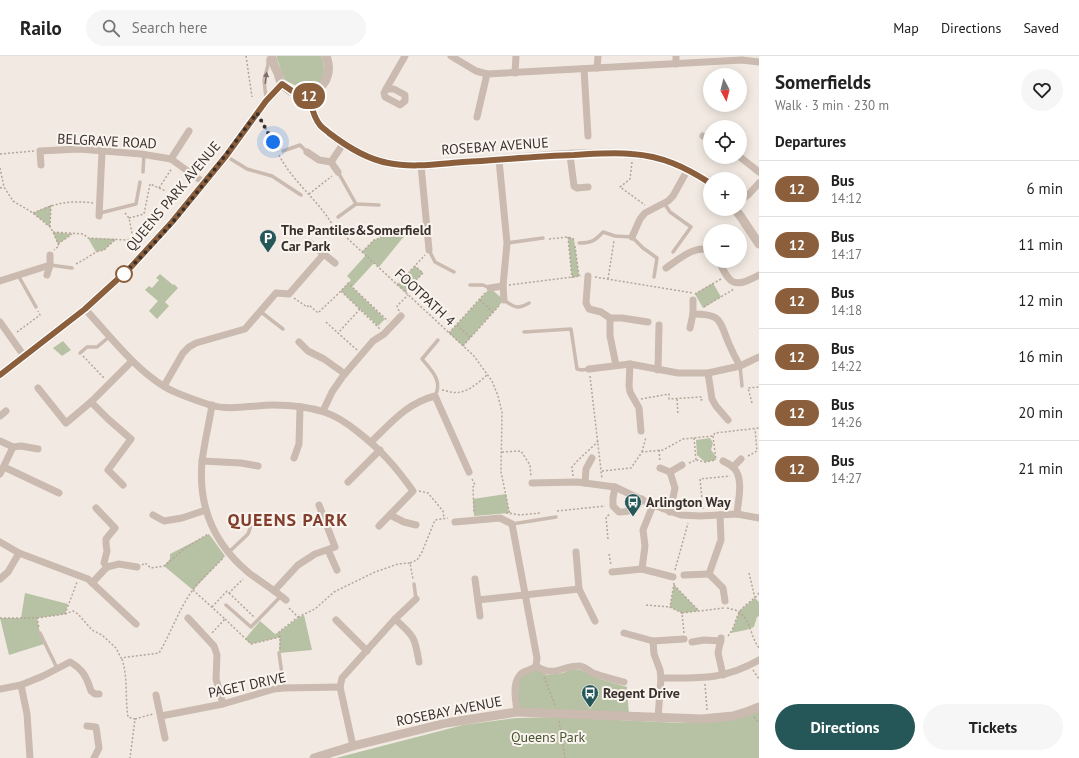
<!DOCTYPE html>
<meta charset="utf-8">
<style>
:root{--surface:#fff;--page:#f6f6f6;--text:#222;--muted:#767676;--line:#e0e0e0;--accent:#255658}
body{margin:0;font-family:"PT Sans",sans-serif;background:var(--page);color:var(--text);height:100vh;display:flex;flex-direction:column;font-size:15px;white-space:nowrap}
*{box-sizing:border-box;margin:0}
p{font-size:13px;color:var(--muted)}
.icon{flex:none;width:22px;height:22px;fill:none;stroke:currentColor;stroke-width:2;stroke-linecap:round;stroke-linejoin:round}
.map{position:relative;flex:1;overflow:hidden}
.side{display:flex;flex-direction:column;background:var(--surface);width:320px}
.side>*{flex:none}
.badge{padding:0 8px;border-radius:13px;font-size:14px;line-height:26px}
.needle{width:26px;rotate:173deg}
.fabs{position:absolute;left:703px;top:12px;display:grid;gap:8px}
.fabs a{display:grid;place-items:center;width:44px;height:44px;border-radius:50%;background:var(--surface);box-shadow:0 2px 10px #0003;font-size:20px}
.you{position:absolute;width:20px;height:20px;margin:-10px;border:3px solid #fff;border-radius:50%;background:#1a73e8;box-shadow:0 0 0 6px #1a73e833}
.map>.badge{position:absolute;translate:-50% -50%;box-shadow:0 0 0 2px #fff}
h2{padding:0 16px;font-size:15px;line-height:36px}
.round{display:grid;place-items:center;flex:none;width:42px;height:42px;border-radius:21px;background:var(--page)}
.overview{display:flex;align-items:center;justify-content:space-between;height:68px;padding:0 16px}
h1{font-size:19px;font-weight:600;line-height:30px}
.cta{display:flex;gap:8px;margin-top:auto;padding:8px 16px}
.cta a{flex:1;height:46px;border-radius:24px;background:var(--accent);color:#fff;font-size:16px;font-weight:600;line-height:46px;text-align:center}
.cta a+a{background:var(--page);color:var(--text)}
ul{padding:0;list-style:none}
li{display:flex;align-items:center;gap:12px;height:56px;padding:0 16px;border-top:1px solid var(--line)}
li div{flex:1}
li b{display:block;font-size:15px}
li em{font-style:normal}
li .badge{min-width:44px;font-weight:700;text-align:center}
header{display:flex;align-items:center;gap:24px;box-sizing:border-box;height:56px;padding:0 20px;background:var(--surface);border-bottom:1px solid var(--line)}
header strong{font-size:19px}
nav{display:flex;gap:22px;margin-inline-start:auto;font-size:14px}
.search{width:280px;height:36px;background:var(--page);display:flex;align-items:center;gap:10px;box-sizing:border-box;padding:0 14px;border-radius:22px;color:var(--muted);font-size:15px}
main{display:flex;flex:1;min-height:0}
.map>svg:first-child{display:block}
</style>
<header>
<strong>Railo</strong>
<div class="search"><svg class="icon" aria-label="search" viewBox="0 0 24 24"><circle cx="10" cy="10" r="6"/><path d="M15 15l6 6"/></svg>Search here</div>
<nav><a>Map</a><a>Directions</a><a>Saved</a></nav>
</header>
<main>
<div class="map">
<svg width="759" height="702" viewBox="0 0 759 702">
<rect width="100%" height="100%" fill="#f2eae2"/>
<g fill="#b7c1a3">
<path d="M277 0H321C328 16 323 34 302 32 297 31 291 27 285 24L277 3Z"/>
<path d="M51 149 50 171 33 157Z"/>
<path d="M53 176 72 178 58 188Z"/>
<path d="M390 176 394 178H406L379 211 374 207 352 231 385 263 378 270 341 235 351 224 347 220 366 199 362 196 374 184 380 182V177Z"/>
<path d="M568 181 574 183 579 220 572 222Z"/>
<path d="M88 182 116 183 104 194 96 196Z"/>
<path d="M415 210 423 217 405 236 397 229Z"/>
<path d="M160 218 173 229 174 228 178 232 165 246 169 250 157 263 149 255 158 245 145 234 149 230 152 232 159 224 156 222Z"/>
<path d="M713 227 721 241 703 252 695 238Z"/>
<path d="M490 232 504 244 463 290 449 277Z"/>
<path d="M63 285 71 294 62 300 53 292Z"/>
<path d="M710 382 713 387 711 394 715 399 716 404 705 406 697 399 696 384Z"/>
<path d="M506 438 509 457 474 460 473 443Z"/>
<path d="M209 478 225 500 193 534 164 510 170 503V498Z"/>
<path d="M674 529 699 555 682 557 670 551Z"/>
<path d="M25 537 68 548 65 558 37 562 40 577 44 588 9 599 0 562H21Z"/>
<path d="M755 542 759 546V560L757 561 754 571 746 574 731 577 736 565 739 555Z"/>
<path d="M304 559 312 594 279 597 280 581 251 588 245 583 260 565 275 578C286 573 292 564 304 559Z"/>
<path d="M536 610 541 616 547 619 563 617 572 613 581 614 600 623 627 631 629 660 517 656 519 620Z"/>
<path d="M759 654V702H336L463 669 516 662 555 661 680 667 738 662Z"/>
</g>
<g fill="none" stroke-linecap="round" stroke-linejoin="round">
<g stroke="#b6a599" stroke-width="1.5" stroke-dasharray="2 2" stroke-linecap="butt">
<path d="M246 0 252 41"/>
<path d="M262 65 278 96"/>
<path d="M0 98 34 95"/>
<path d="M279 99C292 125 317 143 332 168L474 300 492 325 498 340 502 356 501 416 510 459"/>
<path d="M632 106 630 123 620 131 645 149"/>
<path d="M0 112 4 131 13 145 33 157 50 171 53 176 59 190 54 194"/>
<path d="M0 132 4 131"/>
<path d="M159 132 172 112"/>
<path d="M309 138 332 120"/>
<path d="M33 157C56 147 69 144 93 147"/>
<path d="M125 157 129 162 133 182"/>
<path d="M129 162 144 158 150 128 166 135"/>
<path d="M50 171 51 149"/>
<path d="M53 176 83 178 88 182 126 184 134 182 142 186"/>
<path d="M568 181 572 222"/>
<path d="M549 183 568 181 574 183"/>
<path d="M58 188 72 178"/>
<path d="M575 190 579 220"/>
<path d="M362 196 374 184 380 182V177L390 176 394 178H420"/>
<path d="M76 208 85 203 96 196 104 194 116 183"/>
<path d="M595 221 693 237"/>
<path d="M608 223 614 185"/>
<path d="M397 229 425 199"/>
<path d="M509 229 581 220"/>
<path d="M341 235 380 273"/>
<path d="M405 236 423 217 415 210"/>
<path d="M695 238 721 223"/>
<path d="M294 242 307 251 309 249 318 257C328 247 339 238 348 227L388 265"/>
<path d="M480 244 493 256"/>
<path d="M704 251 734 233"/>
<path d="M399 255 397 250 408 239"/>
<path d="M326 266 338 277"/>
<path d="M457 269 471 282"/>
<path d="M17 276 40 259 38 255"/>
<path d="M449 277 485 237"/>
<path d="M463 290 499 250"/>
<path d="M357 294 338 277 360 253"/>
<path d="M83 300 104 322"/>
<path d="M590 320 602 423"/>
<path d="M442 334C445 334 448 336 451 336 466 339 478 327 488 318"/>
<path d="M641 343 669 338V343L701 341V344L704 343"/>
<path d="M677 343 678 359"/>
<path d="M752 347 748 332 759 331"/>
<path d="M713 380 716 404"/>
<path d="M694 382 696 404"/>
<path d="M659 394 660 406"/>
<path d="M502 396 521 395 530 409 531 421"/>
<path d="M642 396 646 381"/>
<path d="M748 400 757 395 755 373"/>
<path d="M689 407 696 404 705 406 716 404"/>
<path d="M602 415 631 412 642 396 663 394 683 383 713 380 715 377 759 372"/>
<path d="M573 420 572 411C580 401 590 394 598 385"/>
<path d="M472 423 475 429 473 431 474 457"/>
<path d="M419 435 428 437 443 455 444 462"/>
<path d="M703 453 700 423 730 420"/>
<path d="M557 455 605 450"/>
<path d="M506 457H509L520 459 540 457"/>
<path d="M608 483 606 461 610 458"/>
<path d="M609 498 611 509"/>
<path d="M410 507 417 504 422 496 435 464 448 462"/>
<path d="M142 509 145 507 151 512 164 510 184 493 208 478"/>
<path d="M675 514 688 467"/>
<path d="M749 517 755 542"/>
<path d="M674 527 670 551 682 557"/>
<path d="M674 529 699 555"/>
<path d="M193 534 225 563 212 577"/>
<path d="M229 537 254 561"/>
<path d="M646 549 670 551"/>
<path d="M212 551 227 535 229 537 243 523"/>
<path d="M727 552C731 553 736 554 739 556 751 564 750 580 759 592"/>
<path d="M65 558 73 555 78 558 92 574 102 579 116 592 121 602 159 597C171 577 179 553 192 535 201 523 214 512 224 501"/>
<path d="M298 561 315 553 334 536 342 532 375 516 398 508 410 507 413 523"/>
<path d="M0 562H37L39 572"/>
<path d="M37 562 65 558 77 526"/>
<path d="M225 563 251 588 280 581V593"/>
<path d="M684 577 682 557 724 552"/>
<path d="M728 580C734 573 735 564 739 557 742 550 754 544 759 537"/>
<path d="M280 581 279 576 298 561 288 551"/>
<path d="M122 603C128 621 125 642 128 661L135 663 130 702"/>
<path d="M753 614 759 623"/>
<path d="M544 621 555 649"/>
<path d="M705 628 707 654"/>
<path d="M754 661 759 667"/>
<path d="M135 663 153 658"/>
<path d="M559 665 565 702"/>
</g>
<g stroke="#cabaaf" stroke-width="3.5">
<path d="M266 42 264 24 268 9V3"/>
<path d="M283 95 300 89 307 96"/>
<path d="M226 100 247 113 272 120 301 139"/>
<path d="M143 116 144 98"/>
<path d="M338 116 356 148 379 149"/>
<path d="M664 147 670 156 691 171 673 196"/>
<path d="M100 157 136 148 140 126"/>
<path d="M338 161 356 148"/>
<path d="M507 187 543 182"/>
<path d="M579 187C591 187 595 185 603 176L615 180 632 181 643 192 657 202 654 221"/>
<path d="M429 194 435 206 454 216"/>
<path d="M50 209 72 212"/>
<path d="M18 219 36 251"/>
<path d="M470 229H483L490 232"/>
<path d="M504 244C514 251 517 254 529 247"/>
<path d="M261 256 283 273"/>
<path d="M524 276 571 273 577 313 582 314 589 313"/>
<path d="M80 297 87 291H97L109 281"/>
<path d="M740 310 742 330"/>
<path d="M435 340C443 325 432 315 422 303L438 284"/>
<path d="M512 468 556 461"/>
<path d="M229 496 248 478 252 467"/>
<path d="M414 528 416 543"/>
<path d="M226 549 251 571 281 540"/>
<path d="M40 577 57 612"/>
<path d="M279 597 284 632"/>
</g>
<g stroke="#cabaaf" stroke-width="7">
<path d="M451 0 476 15 487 18 742 4 759 6"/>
<path d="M676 8V0"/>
<path d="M597 12 598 0"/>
<path d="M584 13 588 80"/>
<path d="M515 17 516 0"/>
<path d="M386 33H394L405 39V45L400 49 385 41 384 37 386 33 405 0"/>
<path d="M477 61 487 18"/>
<path d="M703 80 710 83"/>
<path d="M307 96 319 104 331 106 338 116"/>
<path d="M570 99 574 130 577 132 588 131"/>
<path d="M740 101 759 116"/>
<path d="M171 103 189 75"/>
<path d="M499 104 507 187 503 230 504 244"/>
<path d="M331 106 343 88"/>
<path d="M41 109 40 95 79 93 141 98 171 103 203 126"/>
<path d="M421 109 429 194"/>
<path d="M740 145 749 138 759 127"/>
<path d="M99 160 102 96"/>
<path d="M730 175 731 173"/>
<path d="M632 181 640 163 645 157 668 145 673 140 688 113"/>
<path d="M310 187 335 207"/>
<path d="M719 205C730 230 735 232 759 219"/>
<path d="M666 212C678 204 694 189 710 194"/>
<path d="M47 219 50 209"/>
<path d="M588 220 586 247 589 253 601 256 610 262H622L648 266"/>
<path d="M0 225 50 209V199"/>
<path d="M490 232 503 230"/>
<path d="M85 253C110 280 134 312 165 331 179 339 195 344 210 349 230 355 253 349 273 349 290 349 309 351 324 356 337 360 347 367 358 376 381 394 396 411 413 435L379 470"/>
<path d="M693 258C722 258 719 264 729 288 732 295 736 303 740 310"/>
<path d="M610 262V280L616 309"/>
<path d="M0 266 24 300"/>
<path d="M690 272 693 258V244"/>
<path d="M299 286 308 295 324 303 345 318"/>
<path d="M630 308 629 330 630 336 639 352 641 375"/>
<path d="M589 313 630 308 678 317H708L740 310 759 301"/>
<path d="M658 314 659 269"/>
<path d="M708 317 712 343 716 350 728 364"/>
<path d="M164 330 183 297 189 291 196 287 245 273 276 237 289 238 323 199"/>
<path d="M38 332 66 367 91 346 132 305"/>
<path d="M91 346 108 363 131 383 108 414 123 429"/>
<path d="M212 349C209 368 204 388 202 406 198 452 214 488 249 517 261 526 274 534 286 544"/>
<path d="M323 355 332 336 343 320 373 285 384 278 401 260"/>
<path d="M0 360 6 355"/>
<path d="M0 385 13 391 0 418"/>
<path d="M371 386C391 367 407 347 435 340L469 416"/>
<path d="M13 391 21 390 38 393"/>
<path d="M294 402 299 388 300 351"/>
<path d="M202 405 241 407 258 410"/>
<path d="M723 405C727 407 731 409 734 412 744 423 738 445 737 458"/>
<path d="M4 411 59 437"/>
<path d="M733 411 741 403"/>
<path d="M660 412 670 416 675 432 670 456"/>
<path d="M670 416 682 409"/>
<path d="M348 426 380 394"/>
<path d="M532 427 577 426 615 431 653 449 681 459 700 460 737 458 759 462"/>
<path d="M585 427 586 413 592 402"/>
<path d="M615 431 613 442V450L619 456C631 456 636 453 642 443"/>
<path d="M153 459 164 465 182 462 206 454"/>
<path d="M390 459 404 466 416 469"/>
<path d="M720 459 721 484 709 518 723 532 725 545"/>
<path d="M455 466 500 462 512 468 537 602 536 610C532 614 527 614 522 617 511 626 516 644 517 656"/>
<path d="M0 486 19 497 88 523 136 568"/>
<path d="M328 494 337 514"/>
<path d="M576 496 579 533 595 565"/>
<path d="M107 511 119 508 137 511"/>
<path d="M642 513 645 490 643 474 653 449"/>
<path d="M612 516 642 513 673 521"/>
<path d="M684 519 709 518"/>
<path d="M0 523 8 516 19 497"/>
<path d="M475 523 480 560"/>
<path d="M92 527 107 511 104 507 107 495 106 488V483L115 472 96 452"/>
<path d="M274 535 298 509 315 498 335 491 319 449"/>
<path d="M478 544 579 533"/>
<path d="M188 562 214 590 217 599 216 623 223 648"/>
<path d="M395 563C414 580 415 581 419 606"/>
<path d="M336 564 367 595"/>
<path d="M624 577 653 585 684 583"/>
<path d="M721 582 718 597 723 619"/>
<path d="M653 585 654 598 660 614 661 622 658 662"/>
<path d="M692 586 704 584 721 585"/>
<path d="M536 610C554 622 561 610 579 610 584 610 589 615 593 617 603 621 614 623 624 626"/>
<path d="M661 622C700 622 724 624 759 604"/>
<path d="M21 629 43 620 70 606C83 613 87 622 91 635L95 638H99"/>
<path d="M0 633 21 629 27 658 30 702"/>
<path d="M156 639 165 682"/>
<path d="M161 660 223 648 274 633 284 632 340 631"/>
<path d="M87 670 96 671 99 692 94 702"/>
<path d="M353 690 340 631 342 622 395 563 416 543"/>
</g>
<g stroke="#cabaaf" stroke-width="9">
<path d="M272 0C272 7 275 11 278 17 279 20 280 26 282 28 303 52 338 30 326 0"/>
<path d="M308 38C311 48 313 61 320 69 322 72 326 74 329 77 346 90 366 103 388 107 412 112 438 108 463 106 500 104 537 100 574 98 593 98 613 96 632 98 662 100 685 111 710 127"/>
<path d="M735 153 741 161 759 188"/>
<path d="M0 319 85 253 130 212 172 166 226 100 266 45 282 28"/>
<path d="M314 702 353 690 446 667 517 656 702 663 733 660 749 655 759 651"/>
</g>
</g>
<defs><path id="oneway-solid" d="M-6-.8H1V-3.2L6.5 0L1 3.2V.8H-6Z"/></defs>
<use fill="#7a6e67" href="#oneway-solid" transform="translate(266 22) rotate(-83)"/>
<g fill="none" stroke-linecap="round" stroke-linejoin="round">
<g stroke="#fff" stroke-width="9">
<path id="line" d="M0 319 85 253 130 212 172 166 226 100 266 45 282 28 295 37 308 38C311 48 313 61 320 69 322 72 326 74 329 77 346 90 366 103 388 107 412 112 438 108 463 106 500 104 537 100 574 99 593 98 613 96 632 98 662 100 685 111 710 127"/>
</g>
<use href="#line" stroke="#8b5e3c" stroke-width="6"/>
<path stroke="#39302c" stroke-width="4" stroke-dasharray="0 7.2" d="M124 218 119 222C172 174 214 114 257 57L273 86"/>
</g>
<defs>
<g id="parking-pin" transform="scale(0.9)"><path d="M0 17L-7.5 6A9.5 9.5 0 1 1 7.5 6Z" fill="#255658" stroke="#faf4ef"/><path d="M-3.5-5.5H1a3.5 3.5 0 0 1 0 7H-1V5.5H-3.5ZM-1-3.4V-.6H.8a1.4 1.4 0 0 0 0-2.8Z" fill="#fff"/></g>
<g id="bus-pin" transform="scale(0.9)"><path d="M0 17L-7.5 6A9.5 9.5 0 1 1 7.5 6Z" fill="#255658" stroke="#faf4ef"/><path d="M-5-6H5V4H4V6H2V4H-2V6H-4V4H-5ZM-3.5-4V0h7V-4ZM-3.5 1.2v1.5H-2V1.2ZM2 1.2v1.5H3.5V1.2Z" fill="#fff"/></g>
</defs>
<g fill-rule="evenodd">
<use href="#parking-pin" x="268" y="182"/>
<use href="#bus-pin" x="633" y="446"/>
<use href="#bus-pin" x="590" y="637"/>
</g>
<circle fill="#fff" stroke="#8b5e3c" stroke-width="2" cx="124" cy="218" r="8"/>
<g text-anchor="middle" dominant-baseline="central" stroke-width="4" stroke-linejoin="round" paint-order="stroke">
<g font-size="14" fill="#39302c" stroke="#faf4ef">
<text transform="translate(107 85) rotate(3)">BELGRAVE ROAD</text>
<text transform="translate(495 90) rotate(-4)">ROSEBAY AVENUE</text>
<text transform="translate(173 140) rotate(-50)">QUEENS PARK AVENUE</text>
<text transform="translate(425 241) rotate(43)">FOOTPATH 4</text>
<text transform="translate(247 629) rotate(-12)">PAGET DRIVE</text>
<text transform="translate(449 655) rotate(-11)">ROSEBAY AVENUE</text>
</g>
<g font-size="14" font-weight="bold" fill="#39302c" stroke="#faf4ef" text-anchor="start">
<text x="281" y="174">The Pantiles&amp;Somerfield<tspan x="281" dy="16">Car Park</tspan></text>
<text x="646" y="446">Arlington Way</text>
<text x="603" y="637">Regent Drive</text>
</g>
<g font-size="14" fill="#4a5632" stroke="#faf4ef">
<text x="548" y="681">Queens Park</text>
</g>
<g font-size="18" font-weight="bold" letter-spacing="1" fill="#823e2c" stroke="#faf4ef">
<text x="288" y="463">QUEENS PARK</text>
</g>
</g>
</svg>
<div class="fabs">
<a><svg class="needle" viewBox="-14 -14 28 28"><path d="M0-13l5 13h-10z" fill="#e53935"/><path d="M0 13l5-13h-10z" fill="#767676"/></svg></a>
<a><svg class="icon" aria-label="locate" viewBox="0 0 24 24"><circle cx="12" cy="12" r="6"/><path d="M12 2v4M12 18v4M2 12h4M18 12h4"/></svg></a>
<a>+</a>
<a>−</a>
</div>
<div class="you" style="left:273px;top:86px"></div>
<b class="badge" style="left:309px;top:40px;background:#8b5e3c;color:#fff">12</b>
</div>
<section class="side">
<div class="overview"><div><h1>Somerfields</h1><p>Walk · 3 min · 230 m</p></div><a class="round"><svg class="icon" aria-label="heart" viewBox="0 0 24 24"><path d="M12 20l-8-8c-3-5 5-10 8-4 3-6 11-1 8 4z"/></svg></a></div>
<h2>Departures</h2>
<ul>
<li><span class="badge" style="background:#8b5e3c;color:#fff">12</span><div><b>Bus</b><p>14:12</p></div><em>6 min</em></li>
<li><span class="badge" style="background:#8b5e3c;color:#fff">12</span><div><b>Bus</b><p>14:17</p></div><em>11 min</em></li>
<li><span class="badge" style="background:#8b5e3c;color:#fff">12</span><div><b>Bus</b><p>14:18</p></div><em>12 min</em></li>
<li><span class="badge" style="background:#8b5e3c;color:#fff">12</span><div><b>Bus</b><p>14:22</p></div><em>16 min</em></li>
<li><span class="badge" style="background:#8b5e3c;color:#fff">12</span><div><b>Bus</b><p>14:26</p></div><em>20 min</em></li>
<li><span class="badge" style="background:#8b5e3c;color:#fff">12</span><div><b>Bus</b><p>14:27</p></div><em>21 min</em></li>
</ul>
<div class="cta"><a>Directions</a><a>Tickets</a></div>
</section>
</main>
